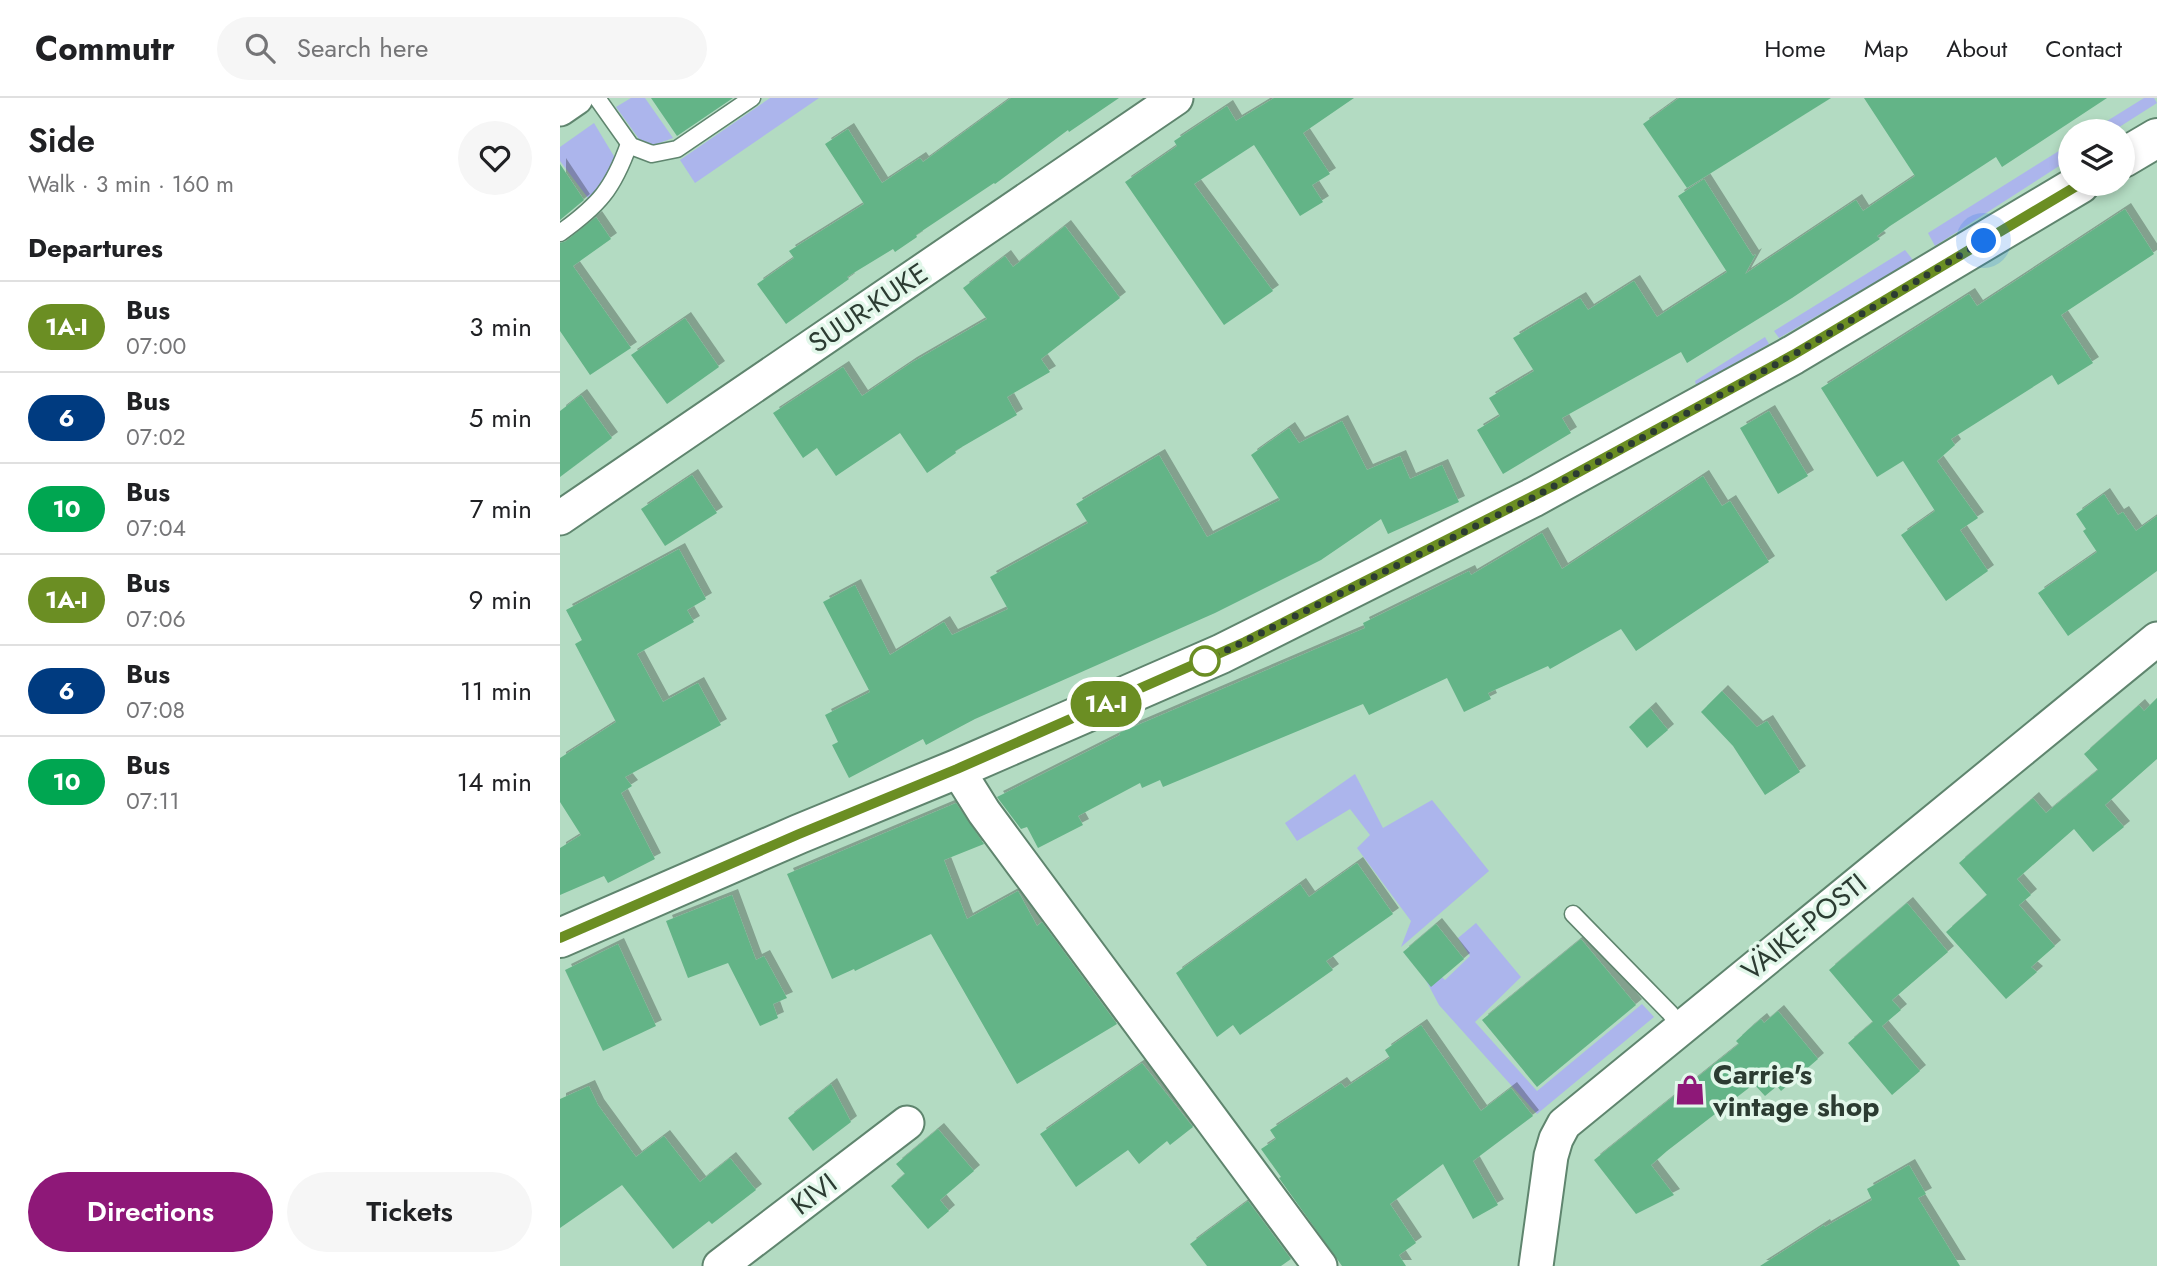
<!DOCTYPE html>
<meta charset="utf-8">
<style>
:root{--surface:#fff;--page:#f6f6f6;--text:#202124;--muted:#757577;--line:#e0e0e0;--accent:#8e1878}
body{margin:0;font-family:Jost,sans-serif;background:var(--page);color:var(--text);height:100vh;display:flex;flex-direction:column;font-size:26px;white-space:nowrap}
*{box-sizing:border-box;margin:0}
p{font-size:23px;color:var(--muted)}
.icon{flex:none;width:38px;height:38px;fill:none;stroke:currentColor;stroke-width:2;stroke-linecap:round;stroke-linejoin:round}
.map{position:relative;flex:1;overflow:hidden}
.sheet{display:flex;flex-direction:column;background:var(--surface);width:560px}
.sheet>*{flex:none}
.badge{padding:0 14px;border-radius:23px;font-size:24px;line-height:46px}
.fabs{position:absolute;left:1498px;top:21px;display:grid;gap:14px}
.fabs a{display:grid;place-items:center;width:77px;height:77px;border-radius:50%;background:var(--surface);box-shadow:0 4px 10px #0003;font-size:35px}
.you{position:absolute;width:35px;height:35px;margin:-18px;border:5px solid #fff;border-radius:50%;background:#1a73e8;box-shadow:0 0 0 10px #1a73e833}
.map>.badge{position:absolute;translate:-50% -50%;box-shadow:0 0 0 4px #fff}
h2{padding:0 28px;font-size:26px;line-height:63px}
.round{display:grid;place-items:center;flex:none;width:74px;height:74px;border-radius:37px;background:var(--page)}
.headline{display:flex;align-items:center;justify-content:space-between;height:119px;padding:0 28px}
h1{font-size:33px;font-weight:600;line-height:52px}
.action{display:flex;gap:14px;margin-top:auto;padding:14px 28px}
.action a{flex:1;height:80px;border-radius:42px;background:var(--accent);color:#fff;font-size:28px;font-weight:600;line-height:80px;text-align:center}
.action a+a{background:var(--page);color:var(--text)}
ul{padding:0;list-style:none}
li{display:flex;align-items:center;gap:21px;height:91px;padding:0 28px;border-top:2px solid var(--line)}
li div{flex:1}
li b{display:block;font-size:26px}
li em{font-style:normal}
li .badge{min-width:77px;font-weight:700;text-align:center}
header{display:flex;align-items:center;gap:42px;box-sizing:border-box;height:98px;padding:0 35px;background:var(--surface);border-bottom:2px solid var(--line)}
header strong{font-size:33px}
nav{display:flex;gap:38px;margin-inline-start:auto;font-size:24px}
.search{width:490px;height:63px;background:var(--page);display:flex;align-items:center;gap:18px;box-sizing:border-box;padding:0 24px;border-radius:38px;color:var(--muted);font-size:26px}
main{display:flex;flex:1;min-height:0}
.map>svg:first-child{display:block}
</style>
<header>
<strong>Commutr</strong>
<div class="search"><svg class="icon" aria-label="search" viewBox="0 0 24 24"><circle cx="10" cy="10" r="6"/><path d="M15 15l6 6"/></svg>Search here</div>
<nav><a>Home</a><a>Map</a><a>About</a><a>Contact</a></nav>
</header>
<main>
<section class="sheet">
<div class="headline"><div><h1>Side</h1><p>Walk · 3 min · 160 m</p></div><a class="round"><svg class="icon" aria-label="heart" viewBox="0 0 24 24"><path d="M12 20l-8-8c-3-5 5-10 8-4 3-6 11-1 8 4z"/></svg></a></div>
<h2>Departures</h2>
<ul>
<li><span class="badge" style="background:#6b8e23;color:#fff">1A-I</span><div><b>Bus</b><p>07:00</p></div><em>3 min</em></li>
<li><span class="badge" style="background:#003b80;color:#fff">6</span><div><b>Bus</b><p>07:02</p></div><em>5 min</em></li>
<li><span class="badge" style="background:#00a651;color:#fff">10</span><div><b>Bus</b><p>07:04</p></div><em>7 min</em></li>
<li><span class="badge" style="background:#6b8e23;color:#fff">1A-I</span><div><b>Bus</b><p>07:06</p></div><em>9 min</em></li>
<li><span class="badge" style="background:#003b80;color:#fff">6</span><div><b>Bus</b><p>07:08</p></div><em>11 min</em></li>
<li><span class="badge" style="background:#00a651;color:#fff">10</span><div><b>Bus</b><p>07:11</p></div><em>14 min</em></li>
</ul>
<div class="action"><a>Directions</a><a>Tickets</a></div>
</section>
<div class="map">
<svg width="1597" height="1168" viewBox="0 0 1597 1168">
<defs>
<filter id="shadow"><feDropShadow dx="6" dy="-6" stdDeviation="0" flood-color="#0004"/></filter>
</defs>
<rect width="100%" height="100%" fill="#b3dbc2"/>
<g fill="#acb5ec">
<path d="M71 0H85L113 40 94 47 79 41 56 9Z"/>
<path d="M210 0H259L135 85 120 62Z"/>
<path d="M1584 0H1594L1597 5 1553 33H1531Z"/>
<path d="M34 25 55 60 46 83 28 100 0 63V49Z"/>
<path d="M1510 46V61L1375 148 1368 135Z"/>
<path d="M1345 152 1353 162 1219 240 1214 233Z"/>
<path d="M1205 239 1209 246 1136 287 1135 283Z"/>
<path d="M795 676 823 730 872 702 929 773 841 849 851 823 797 750 810 737 790 711 737 743 725 725Z"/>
<path d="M916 825 961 879 915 924 977 993 1082 906 1094 919 977 1016 879 907 860 871 866 865 885 882 910 858 898 840Z"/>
</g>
<g fill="#64b487" filter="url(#shadow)">
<path d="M91 0H173L117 38Z"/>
<path d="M451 0H559L509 34 508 32 435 86 434 85 356 137 357 139 335 154 333 151 287 179 289 181 226 226 197 186 234 160 229 153 304 106 265 46 288 31 322 85 360 60 363 64Z"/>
<path d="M714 0H794L743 35 770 76 752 87 763 104 740 118 694 47 634 86 713 193 664 227 565 84 617 48 614 43 667 8 676 23Z"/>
<path d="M1119 0H1271L1127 90 1083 26Z"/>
<path d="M1304 0H1547L1442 69 1436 59 1330 128 1317 138 1320 141 1232 200 1127 265 1121 254 1002 320 1011 335 943 376 917 332 940 318 929 300 974 273 953 240 1020 200 1028 212 1074 183 1097 219 1167 174 1118 98 1144 81 1193 158 1196 156 1185 176 1296 102 1303 113 1355 78Z"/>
<path d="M0 66 24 102 0 122Z"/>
<path d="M1565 111 1594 156 1501 217 1533 265 1498 287 1492 277 1391 341 1395 347 1377 363 1418 420 1400 432 1428 473 1386 503 1341 437 1375 413 1343 363 1317 379 1261 290 1409 196 1417 208Z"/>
<path d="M36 119 51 141 13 168 71 250 30 277 0 233V145L6 143Z"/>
<path d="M505 128 560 200 481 261 490 274 447 299 457 317 395 353 396 355 367 375 340 335 276 378 257 350 243 360 213 315 283 269 302 298 351 265 427 221 403 190 445 158 453 169Z"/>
<path d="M125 220 159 269 107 306 71 257Z"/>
<path d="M21 297 52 340 0 379V313Z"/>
<path d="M1209 313 1248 378 1218 396 1180 330Z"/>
<path d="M782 323 807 372 840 358 850 381 882 367 899 404 828 436 821 421 761 462 655 515 415 621 366 647 363 641 289 680 272 647 278 644 265 617 310 594 263 504 295 487 330 557 384 524 392 537 448 511 430 479 528 425 516 406 599 357 647 439 720 402 691 357 729 330 739 345Z"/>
<path d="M132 377 157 415 105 448 81 411Z"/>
<path d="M1143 378 1162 408 1170 403 1209 464 1076 553 1061 531 990 571 988 568 928 595 931 601 904 614 887 580 809 617 803 606 603 689 600 682 582 690 580 685 518 718 523 727 478 750 467 729 461 731 437 699 560 637 559 635 805 530 803 525 909 473 911 477 982 435 1002 471Z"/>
<path d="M1544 396 1558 417 1563 414 1576 433 1597 418V473L1508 538 1478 495 1537 454 1523 433 1526 431 1516 416Z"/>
<path d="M119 451 146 501 127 512 134 524 77 556 103 604 138 585 161 627 65 679 72 688 61 695 95 761 48 785 44 778 0 797V750L21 737 0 704V660L56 624 15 546 22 542 6 512Z"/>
<path d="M1162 593 1197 629 1207 623 1240 674 1205 697 1173 648 1141 614Z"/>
<path d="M1597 600V661L1545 707 1564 729 1533 754 1514 731 1457 781 1471 797 1459 807 1495 848 1471 869 1477 874 1446 901 1386 834 1427 797 1399 765 1473 700 1486 715 1538 672 1524 656 1579 607 1584 613Z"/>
<path d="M1090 610 1108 632 1087 650 1069 629Z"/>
<path d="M396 705 424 746 384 762 407 821 458 793 477 828 482 824 557 926 457 986 371 836 295 873 294 871 272 881 227 776Z"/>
<path d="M797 765 833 816 766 863 773 872 680 937 673 927 657 939 616 875 740 786 749 799Z"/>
<path d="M172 797 196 862 204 858 227 900 213 906 218 920 200 928 168 865 128 880 106 823Z"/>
<path d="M1347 805 1388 854 1332 902 1341 912 1322 928 1360 973 1332 997 1288 945 1313 924 1269 872Z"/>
<path d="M876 826 904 861 871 889 843 854Z"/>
<path d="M1021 841 1076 907 977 989 922 922Z"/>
<path d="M58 846 96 928 43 953 5 872Z"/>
<path d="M1218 913 1258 961 1221 993 1217 988 1205 998 1194 986 1107 1053 1091 1067 1114 1097 1076 1116 1034 1062 1179 946 1176 943 1189 931 1201 921 1204 925Z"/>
<path d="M861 927 921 1013 951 990 973 1018 913 1063 938 1107 913 1121 883 1066 830 1106 856 1145 839 1157 846 1168H782L719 1080 721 1079 701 1051 716 1041 710 1032 781 985 785 990 830 960 825 952Z"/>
<path d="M582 965 633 1029 610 1047 607 1043 579 1066 568 1052 516 1089 480 1036Z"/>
<path d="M271 986 291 1024 253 1053 228 1020Z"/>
<path d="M29 988 38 1007 76 1059 104 1038 140 1084 170 1060 196 1092 152 1126 149 1123 113 1151 62 1087 0 1130V1001Z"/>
<path d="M378 1031 414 1073 380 1102 389 1113 368 1131 331 1088 345 1076 336 1066Z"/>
<path d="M1349 1067 1366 1096 1358 1100 1400 1168H1200L1264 1127 1265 1129 1312 1102 1307 1091Z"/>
<path d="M688 1103 731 1161 721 1168H647L630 1146Z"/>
</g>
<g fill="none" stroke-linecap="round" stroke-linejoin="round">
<g stroke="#5f856e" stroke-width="19">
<g id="lane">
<path d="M37 0 71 48 92 56 117 51 192 0"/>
<path d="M0 135C39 107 53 91 69 46"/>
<path d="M1013 816 1110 915 1121 930"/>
</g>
</g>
<g stroke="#5f856e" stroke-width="37">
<g id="street">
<path d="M0 11 16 0"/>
<path d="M0 420 616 0"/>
<path d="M397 671 424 714 760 1168"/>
<path d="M160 1168 347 1025"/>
<path d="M976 1168 991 1058 996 1041 1004 1026 1597 541"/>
</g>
</g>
<g stroke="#5f856e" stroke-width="42">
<g id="secondary">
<path d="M1563 60 1597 40"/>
<path d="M0 840 239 736 397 671 661 556 972 400 1233 257 1520 86"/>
</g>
</g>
<use href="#lane" stroke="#fff" stroke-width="16"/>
<use href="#street" stroke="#fff" stroke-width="33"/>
<use href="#secondary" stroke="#fff" stroke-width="38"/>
</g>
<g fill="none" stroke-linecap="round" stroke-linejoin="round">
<g stroke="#fff" stroke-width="16">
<path id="line" d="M0 840 239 736 397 671 685 544 995 387 1233 257 1520 86"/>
</g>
<use href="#line" stroke="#6b8e23" stroke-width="10"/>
<path stroke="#2c3c32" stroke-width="7" stroke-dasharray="0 12.6" d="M645 563 972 400 1233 257 1424 143"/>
</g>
<defs>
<g id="shop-bare" transform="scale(2.415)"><path d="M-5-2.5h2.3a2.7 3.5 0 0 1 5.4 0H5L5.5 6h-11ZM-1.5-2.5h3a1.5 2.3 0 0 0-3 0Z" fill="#8e1878" stroke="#e2f7ea" stroke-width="2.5" paint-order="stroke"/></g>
</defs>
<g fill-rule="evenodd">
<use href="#shop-bare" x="1130" y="992"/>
</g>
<circle fill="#fff" stroke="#6b8e23" stroke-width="3.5" cx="645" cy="563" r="14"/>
<g text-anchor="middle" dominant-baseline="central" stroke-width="7" stroke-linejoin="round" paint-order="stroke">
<g font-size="28" fill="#2c3c32" stroke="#e2f7ea">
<text transform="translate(308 210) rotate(-34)">SUUR-KUKE</text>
<text transform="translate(1244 829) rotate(-39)">VÄIKE-POSTI</text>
<text transform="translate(254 1096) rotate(-37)">KIVI</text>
</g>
<g font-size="28" font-weight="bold" fill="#2c3c32" stroke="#e2f7ea" text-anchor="start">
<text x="1153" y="976">Carrie's<tspan x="1153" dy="32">vintage shop</tspan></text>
</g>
</g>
</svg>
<div class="fabs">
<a><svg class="icon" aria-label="layers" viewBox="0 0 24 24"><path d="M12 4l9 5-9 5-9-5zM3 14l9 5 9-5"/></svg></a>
</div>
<div class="you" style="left:1424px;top:143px"></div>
<b class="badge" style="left:546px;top:606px;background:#6b8e23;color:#fff">1A-I</b>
</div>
</main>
